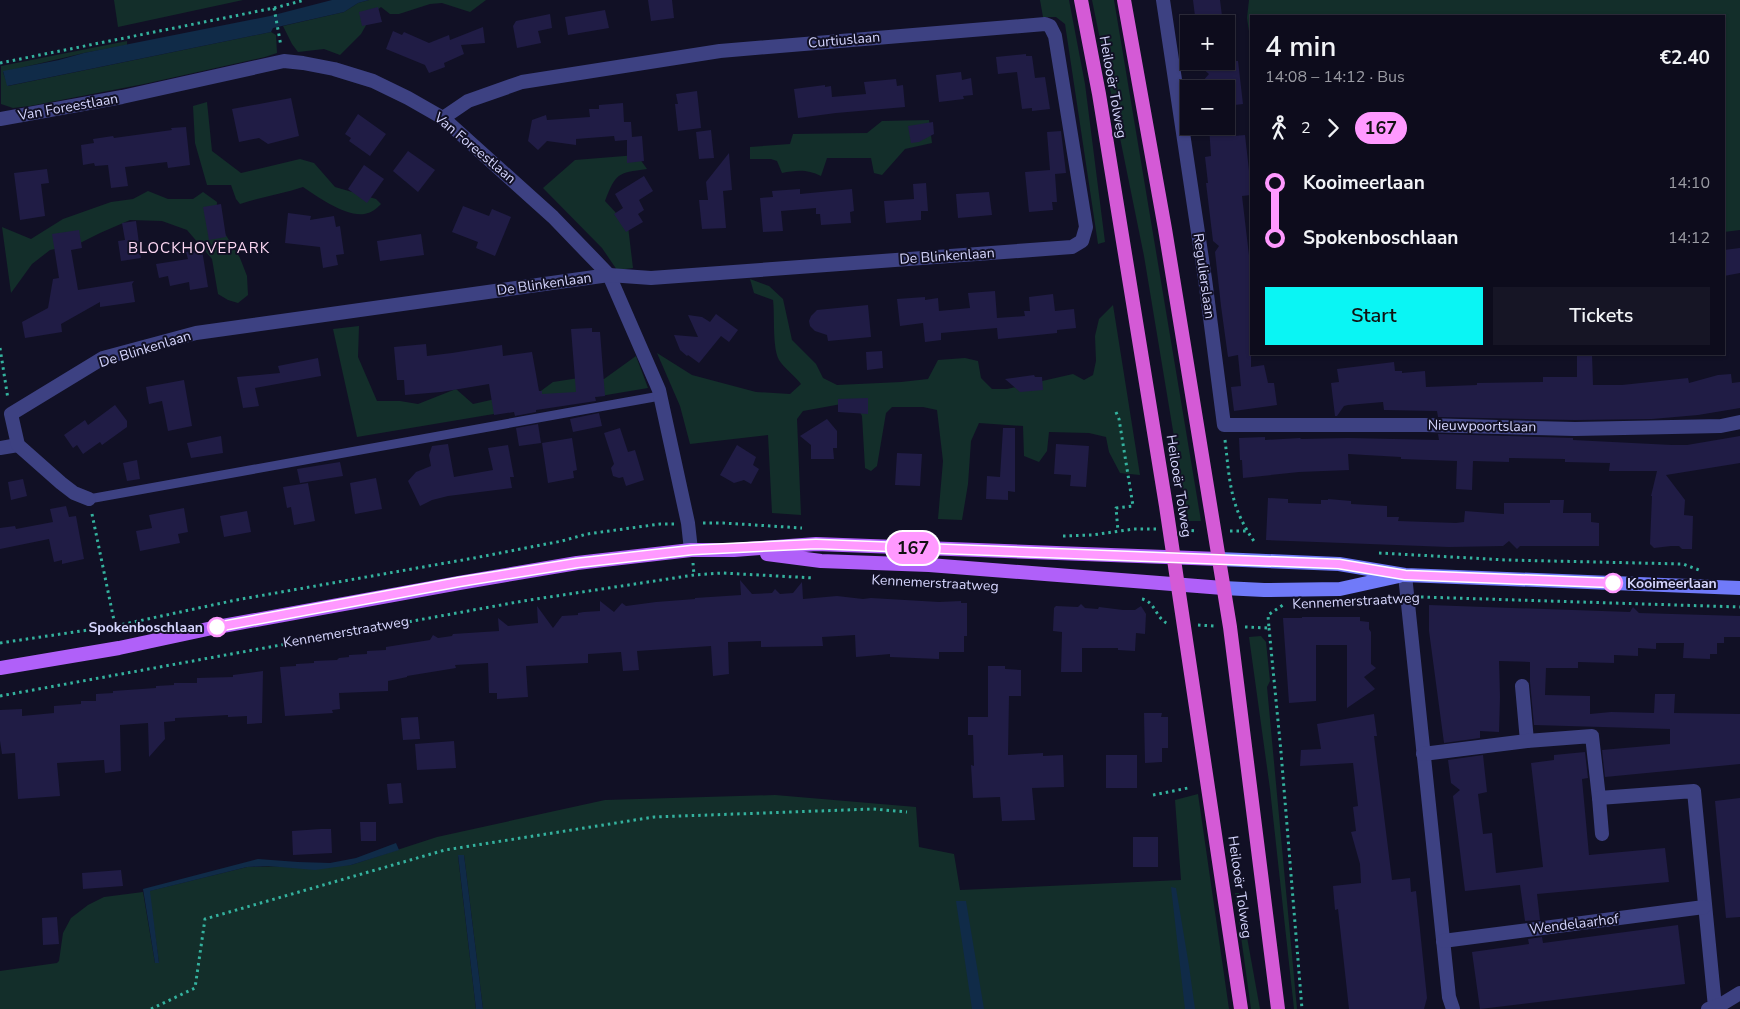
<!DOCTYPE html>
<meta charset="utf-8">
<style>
:root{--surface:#0d0c1c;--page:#161525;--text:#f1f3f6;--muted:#9a9ba3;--line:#2d2c3b;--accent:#0af5f4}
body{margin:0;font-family:"Nunito Sans",sans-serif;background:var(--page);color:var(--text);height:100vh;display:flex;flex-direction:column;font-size:19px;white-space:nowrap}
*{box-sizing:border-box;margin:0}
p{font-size:16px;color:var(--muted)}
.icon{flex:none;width:28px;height:28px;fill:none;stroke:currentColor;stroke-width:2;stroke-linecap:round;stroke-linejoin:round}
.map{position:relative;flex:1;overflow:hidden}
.details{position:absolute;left:1250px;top:15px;width:475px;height:340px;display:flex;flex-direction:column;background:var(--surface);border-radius:0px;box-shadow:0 1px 4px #0004,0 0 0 1px var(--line)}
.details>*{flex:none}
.badge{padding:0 10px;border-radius:16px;font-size:18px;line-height:32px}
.buttons{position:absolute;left:1180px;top:15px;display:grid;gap:10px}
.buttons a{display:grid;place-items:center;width:55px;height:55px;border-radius:0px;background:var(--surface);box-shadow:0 1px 4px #0004,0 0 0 1px var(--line);font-size:25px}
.map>.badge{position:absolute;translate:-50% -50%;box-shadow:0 0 0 2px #fff}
.legs{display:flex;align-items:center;gap:8px;height:55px;padding:0 15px;font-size:16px}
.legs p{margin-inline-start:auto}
.headline{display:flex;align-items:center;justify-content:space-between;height:85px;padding:0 15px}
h1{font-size:28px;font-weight:600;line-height:38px}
.primary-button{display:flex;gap:10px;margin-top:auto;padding:10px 15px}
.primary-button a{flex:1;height:58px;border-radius:0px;background:var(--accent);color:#111;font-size:20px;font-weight:600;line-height:58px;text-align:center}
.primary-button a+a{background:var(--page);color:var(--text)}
ul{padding:0 15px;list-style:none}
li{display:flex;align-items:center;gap:18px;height:55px;font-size:19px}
li i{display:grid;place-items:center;width:8px;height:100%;margin:0 6px;background:currentColor}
li i::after{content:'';width:12px;height:12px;margin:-6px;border:4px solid;border-radius:50%;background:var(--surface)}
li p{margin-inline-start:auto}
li:first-child i{background:linear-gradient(#0000 50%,currentColor 0)}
li:last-child i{background:linear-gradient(currentColor 50%,#0000 0)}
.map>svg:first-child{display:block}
</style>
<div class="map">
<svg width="1740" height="1009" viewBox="0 0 1740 1009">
<rect width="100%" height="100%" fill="#111025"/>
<g fill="#132e2a">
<path d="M114 0H243L118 27Z"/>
<path d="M369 0H486L470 12 442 3 430 4 399 14H390L381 7 373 13 361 34 340 55 324 49 298 52 292 44 283 26 344 12 358 3Z"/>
<path d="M1040 0H1069L1085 84 1105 242 1098 244 1065 24 1056 17H1043Z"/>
<path d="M1092 0H1114L1201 521H1188L1144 256Z"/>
<path d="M1249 0H1740V230L1724 232V16H1251V45L1247 18Z"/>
<path d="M271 32 276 35 277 53 265 57 144 84 30 106 13 108 1 104V66L127 41V45L84 53 3 72 8 86Z"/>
<path d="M207 102 212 151 241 173 300 159 314 163 335 187 376 199 381 204C378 207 373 212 368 213 350 220 318 197 303 187 282 194 261 197 240 204L236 199 231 185H207L195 143 193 106Z"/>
<path d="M929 120 932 143 905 149 882 175 874 173 871 158H827L821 176C807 169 797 170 782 173L777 161 771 159H750V147L790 144 793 134 867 133 882 121Z"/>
<path d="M637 155 647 169C617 173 616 173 605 201L628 226 633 268 617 270 602 248 543 188 575 160Z"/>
<path d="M148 191 168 199H193L203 192 217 202 216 219 240 258 247 276 248 295 238 303 228 300 218 294 212 259 187 230 162 221 130 220 100 233 76 245 50 250 32 264 11 293 2 227 31 239 63 219 111 202 133 199Z"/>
<path d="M750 279 769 286 783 299 792 340 816 364 823 378 837 385 901 382 928 379 938 360 965 358 978 361 981 378 992 389H1007L1073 374 1084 380 1093 375 1096 361 1095 336 1099 319 1113 305 1140 475 1120 473 1109 452 1106 437 1089 433 1049 432 1047 451 1039 462 1024 456 1023 426 979 423 971 441 968 484 962 520 938 519 943 461 937 410 923 407H892L886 413 877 466 871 471 865 468 862 416 857 406 847 403 803 411 797 419 801 515 772 513 768 435 690 444 680 406 657 353 692 375 756 392 790 394 801 384C795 376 784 368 779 360 772 347 775 315 773 300L754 293Z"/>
<path d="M359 326 358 357 377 401H400L418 404 456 389 473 404 522 393 534 396 553 382 579 378 604 379 636 356 648 388 357 437 333 329Z"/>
<path d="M1261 636 1266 642 1270 681 1267 687 1297 1009H1294L1270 789 1249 637Z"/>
<path d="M1198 794 1229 1009H483L464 855 458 856 476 1009H0V971L57 963 59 961 63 933 71 918 88 905 104 897 143 892 155 963H159L149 891 247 867 351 865 437 837 605 800 775 795 916 807 919 847 954 854 960 890 1181 880 1175 800Z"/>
<path d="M1235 893H1239L1260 1009H1251Z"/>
</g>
<g fill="#102b48">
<path d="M332 0H369L358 3 344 12 273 28 271 32 7 86 3 71 59 60 84 53 270 16Z"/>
<path d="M396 843 399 850 351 865 315 870 268 866 247 867 150 891 159 963H155L143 889 258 859 298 862 330 863 356 858Z"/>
<path d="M458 855H464L483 1009H476Z"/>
<path d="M1171 887 1176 888 1189 966 1195 1009H1185Z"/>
<path d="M956 901H966L984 1009H972Z"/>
</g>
<g fill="#201c45">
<path d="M648 0H672L674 18 651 21Z"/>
<path d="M1193 0H1220L1223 24H1196Z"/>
<path d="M378 7 382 22 362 26 359 12Z"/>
<path d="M605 10 609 28 568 35 565 17Z"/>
<path d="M550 14 552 28 538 31 541 43 517 48 513 26 516 21Z"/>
<path d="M483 27 485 43 461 45 464 54 444 63 445 67 429 73 425 65 386 49 393 31 402 35 404 32 429 43 449 35 450 40Z"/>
<path d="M1026 54V56H1032L1035 78 1045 77 1050 109 1032 111V108L1022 109 1017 72 998 74 996 57Z"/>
<path d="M1194 61H1238L1243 104 1226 106V89H1196L1209 74Z"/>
<path d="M961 72 962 80 971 78 973 95 963 96 964 99 939 102 936 75Z"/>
<path d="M896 79 897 86 903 85 905 107 836 113 798 118 794 89 825 85V87L831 86 832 97 866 94 864 82Z"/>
<path d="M697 91 701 128 678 131 675 104H678L676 94Z"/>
<path d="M291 98 299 136 268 144 259 138 239 142 232 109Z"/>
<path d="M623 103 624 122H631L632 137 642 136 644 161 627 163V140L615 141 614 136 576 139V145L547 141 538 150 528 141 532 120 546 115 547 120 590 117 589 109H599V105Z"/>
<path d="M358 114 386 134 370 156 349 141 351 138 345 134Z"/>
<path d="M933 122 934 134 919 142 911 143 908 126Z"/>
<path d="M1209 126H1233L1234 136 1245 135 1251 188V195L1242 196 1251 272V367L1264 365 1268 383H1274L1277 405 1234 411 1231 387 1241 386 1238 355 1228 357 1221 306 1215 252 1219 246 1213 241 1206 183H1208L1205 157 1211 156Z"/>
<path d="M186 127 190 165 168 168 167 162 125 167 128 186 111 188 108 165 95 166 94 163 83 165 81 145 94 143 93 139 113 136 114 138 172 130 171 128Z"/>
<path d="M711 130 714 158 699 159 696 132Z"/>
<path d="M1061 131 1066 173 1055 174 1057 202H1052L1053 210 1029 212 1025 172 1050 170 1047 132Z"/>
<path d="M408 151 435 170 418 192 393 171Z"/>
<path d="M729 153 732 190 723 191 726 228 702 229 699 200H708L706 182Z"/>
<path d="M364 165 384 179 367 203 348 189Z"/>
<path d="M47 169 49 183 41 184 45 216 20 220 14 173Z"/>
<path d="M644 176 653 191 639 200 644 210 638 214 643 222 626 232 614 214 623 208 615 194Z"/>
<path d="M926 183 928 211H921V220L886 223 884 201 914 199 913 184Z"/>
<path d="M800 189V194L852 189 854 211 850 212 851 223 821 225 820 214H816V208L781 211 783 231 763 232 760 198 773 197 772 191Z"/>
<path d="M989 192 992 215 958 218 956 194Z"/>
<path d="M221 204 226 237 209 240 203 207Z"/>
<path d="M463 206 489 216 492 209 511 217 495 256 476 248 478 242 452 232Z"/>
<path d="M288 213 311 216 310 220 334 216 336 227 340 226 344 254 336 255 338 265 323 268 320 247 285 243Z"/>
<path d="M136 221 141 258 121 261 118 241 125 240 122 223Z"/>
<path d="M79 230 82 248 71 250 78 290 134 281 132 284 135 302 100 307V302L61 324 62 332 25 338 22 322 48 308 53 279 59 278 52 234Z"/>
<path d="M421 234 424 255 380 261 377 241Z"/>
<path d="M1740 248V273L1724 276V250Z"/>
<path d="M202 250 208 287 190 290 189 282 170 286 168 276 159 278 156 264 188 259 186 252Z"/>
<path d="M995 291 997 318 1025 316 1024 311H1030L1029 297 1053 294 1055 311 1074 309 1076 328 1057 330V333L998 339 997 328 941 333V340L925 342 923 323 900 326 897 299 925 297V300L938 298 939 311 970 308 968 293Z"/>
<path d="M868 305 871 337 828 341 827 335 815 331 810 326 809 321 811 316 817 310Z"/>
<path d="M716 314 738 330 729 342 721 336 699 363 688 355 687 356 680 350 674 335 698 337 688 315 702 317 710 322Z"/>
<path d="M592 328V332H600L605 396 595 397 596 401 536 410V412L515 416 514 412 494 415 489 384 441 392 405 395 404 380H397L394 347 426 344 427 356 452 353 502 345 503 356 532 352 539 391H542V394L576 392 571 329Z"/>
<path d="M882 351 883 368 867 370 866 352Z"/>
<path d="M1577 354H1592L1593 385H1622L1688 378 1689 383 1718 375 1731 374 1732 383 1740 382V408L1698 415 1652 419 1575 420 1438 417 1437 411 1384 410 1383 402 1348 405 1344 406 1337 416H1335L1331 383 1339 382 1337 369 1394 362 1395 371H1402V373L1425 371 1426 387 1477 385V383L1543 382V377H1577Z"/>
<path d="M318 358 321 376 255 388 259 406 243 408 237 377 280 373 278 366Z"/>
<path d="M1034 375 1035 377H1042L1043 390 1020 392 1005 379Z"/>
<path d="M184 380 192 426 168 431 162 401 149 404 146 387Z"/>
<path d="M868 398V414L838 412V399Z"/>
<path d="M115 405 127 421V427L102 445 100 442 83 454 77 445 73 448 64 435 85 420 88 425Z"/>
<path d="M599 413 602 426 573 432 570 419Z"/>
<path d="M827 419 837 431V448H833L834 459H811V445L800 436Z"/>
<path d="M538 424 541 443 519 446 516 428Z"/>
<path d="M620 428 628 452 635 450 644 480 626 486 623 477 619 478 613 476 611 468 614 464 604 433Z"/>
<path d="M1003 428H1015V492L1008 491V500L986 499 987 476 1000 477Z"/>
<path d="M1438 434 1573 438V440L1672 445H1687L1740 436V463L1666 475 1685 500 1684 515 1693 516 1692 549H1682L1679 546H1671L1654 548 1650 544 1652 496H1651L1657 471H1609L1610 463 1565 462V459L1509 458V462L1473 461 1472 490 1456 489 1457 461 1401 459V457L1348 454 1349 470 1299 472 1243 478 1242 460H1240L1239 438 1265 437V440L1300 438 1301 439 1348 438 1439 440Z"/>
<path d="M221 436 223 453 191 458 187 443Z"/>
<path d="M572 438 577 470 573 471 574 478 548 483 542 443Z"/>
<path d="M448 444 454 477 493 470 488 448 508 445 514 477H510L512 488 448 496 432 500 420 506 408 481 416 472 431 466 429 455 432 446Z"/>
<path d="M1056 444 1089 446 1086 487 1070 486 1071 475 1054 474Z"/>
<path d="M737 445 756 457 753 465 759 469 751 484 744 480 734 483 720 475Z"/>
<path d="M897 453 922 454 920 486 895 485Z"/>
<path d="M137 460 140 479 127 481 123 463Z"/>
<path d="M340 462 343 476 300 483 297 469Z"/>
<path d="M376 478 382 509 355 514 350 483Z"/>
<path d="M23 479 27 496 11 500 8 482Z"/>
<path d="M308 483 315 521 294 525 291 507 287 508 283 487Z"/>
<path d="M1268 498 1288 499V503L1321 504V500H1328V499L1351 501V504L1387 506V517H1399L1398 521 1456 523 1464 522 1465 511 1504 514V503H1550V500H1564L1563 513H1591V522L1599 523V546H1520L1517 549 1509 541 1503 546 1449 547 1266 540Z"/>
<path d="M66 506 69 517 76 516 84 559 62 564V560L54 562 49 539 0 549V528L15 526 16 529 53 522 50 509Z"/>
<path d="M184 508 188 532 178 534 180 543 140 551 136 531 152 528 149 515Z"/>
<path d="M247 511 251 532 224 537 220 516Z"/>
<path d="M740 580 752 594 772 593 775 589 780 594 793 593 802 582 803 599 837 596 863 599 871 598 939 602 961 601V603H967V636H964V652H939V659L890 657V654L856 657 855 635 822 637 823 646 761 647V641L728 642 729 674 713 676 711 646 637 651 639 670 623 671 621 652 588 654V663L526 666 528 697 497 699V693H489L488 663 455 665 456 668 407 676V677L388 681V691L339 693 340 709 332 710 333 713 285 716 280 667 296 666V664L314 663V661L337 660 339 658 349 657V655L367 654V651L386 650V647L430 640 433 635 438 638 452 636 453 634 499 631 498 618 508 626 538 623 537 606 553 628 562 616 578 615V613L584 612 600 611V601L614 612 622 603 626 606 656 602 695 599V598L741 595Z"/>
<path d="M1081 604 1085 608 1098 609 1099 607 1123 610H1135L1141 606 1146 614 1145 634 1136 633 1135 651 1118 650V648H1082V672H1061L1062 632 1053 631 1054 608 1056 606 1078 607Z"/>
<path d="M1429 605 1630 612 1633 607 1639 613 1740 616V637H1724V643H1717V654H1710V659L1683 658 1684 643H1656V649L1638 648V656L1614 655V663L1578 662V668H1546L1545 695 1590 696V714L1611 712 1654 713 1655 694H1675L1674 713 1740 714V764L1605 777 1602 750 1670 744V729L1534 725 1530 682V662L1499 661 1500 697 1499 732 1480 731V738L1444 743 1429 631Z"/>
<path d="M1302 617H1360V621L1369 622V629L1371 632V664L1376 668 1364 677 1375 689 1347 708V645H1316V701L1289 703 1283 618H1302Z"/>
<path d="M988 666H1005V669L1021 670V696H1009L1008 755 1043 753V756L1063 755 1064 787 1032 788 1035 820 1002 821 1000 797 973 798 971 765 974 766 973 735H968V717H988Z"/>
<path d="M263 671 262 723 247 724V716L228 717V715L175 718V721L164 722 165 739 149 757 148 723 120 725 121 771 105 773 104 760 57 763 60 796 18 799 15 753 2 754 0 741V710L22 709V716L54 713V706L81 704V701H96V694L113 693V691L156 688V686L174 685V683H197V678L233 677V675Z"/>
<path d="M1144 713H1162L1161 717H1168V748H1162V762L1145 763Z"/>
<path d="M1374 714 1377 736H1374L1392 880 1410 878 1411 892 1416 891 1427 998 1424 1009H1349L1338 909 1335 910 1333 886 1361 883 1360 864 1351 832 1356 831 1353 807 1358 806 1353 763 1300 766 1301 750 1321 749 1317 724Z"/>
<path d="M418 717 420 739 403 740 401 718Z"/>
<path d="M454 741 456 768 417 770 415 744Z"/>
<path d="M1585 752 1588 778 1582 779 1589 855 1665 848 1669 882 1537 894 1540 920 1525 921 1520 885 1465 891 1453 796 1460 790 1451 783 1448 760 1483 755 1487 792 1478 794 1483 834 1492 833 1496 873 1543 867 1531 763 1554 760V755Z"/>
<rect x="1106" y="755" width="31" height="33"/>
<path d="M401 783 403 803 389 804 387 784Z"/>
<path d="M1740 798V917L1726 918 1715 801Z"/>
<path d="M360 822H376V841H361Z"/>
<path d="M321 829H331L332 853 293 855 292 831Z"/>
<rect x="1133" y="837" width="25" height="30"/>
<path d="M121 870 123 886 83 889 82 873Z"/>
<path d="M57 917 59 944 43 945 42 918Z"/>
<path d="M1678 925 1685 984 1480 1009 1472 952 1529 944 1528 939 1542 937 1543 943Z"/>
</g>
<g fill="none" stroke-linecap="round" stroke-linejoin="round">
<g stroke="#34b29e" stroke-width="3" stroke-dasharray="2.5 4" stroke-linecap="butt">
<path d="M274 8 281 46"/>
<path d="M0 63 274 8 305 0"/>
<path d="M0 348 8 399"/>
<path d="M1116 412 1119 419 1133 506 1116 508 1118 531"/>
<path d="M1225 440C1230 483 1230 508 1256 544"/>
<path d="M92 514 117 635"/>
<path d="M703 523H723L802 528"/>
<path d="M1185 530 1198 531"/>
<path d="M1230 531H1247"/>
<path d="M1063 536 1092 535 1134 529H1156"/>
<path d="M1379 553 1507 560 1683 564 1699 570"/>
<path d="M693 563 694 575"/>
<path d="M1421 597 1740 607"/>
<path d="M1142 599C1156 602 1156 620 1169 624"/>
<path d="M1376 599 1392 598"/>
<path d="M1198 625 1214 626"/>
<path d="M1245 627 1269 628 1268 615 1283 605"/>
<path d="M1269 628 1281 752 1302 1009"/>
<path d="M0 643 115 626 236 600 474 558 562 541 587 534 660 524H674"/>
<path d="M0 696 523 601 694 575 722 573 814 578"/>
<path d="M1153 795 1188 788"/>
<path d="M151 1009 195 988 205 919 445 850 654 817 873 809 907 812"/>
</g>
<path stroke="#3d4182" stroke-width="9" d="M89 499 660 396"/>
<g stroke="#3d4182" stroke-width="14">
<path d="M1163 0 1205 279 1224 425H1425L1575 429 1721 426 1740 422"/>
<path d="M0 119 122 97 284 61 303 63 334 69 373 81 408 98 443 118 553 217 609 275 659 390 688 523 691 550"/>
<path d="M0 448 18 445"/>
<path d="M89 499 74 493 61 483 18 445 11 414 103 358 196 333 609 275 651 278 1072 247 1082 241 1086 227 1055 36 1050 26 1045 24 720 51 522 82 468 101 443 118"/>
<path d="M1405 575 1449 997 1453 1009"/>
<path d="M1522 686 1527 741"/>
<path d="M1423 754 1527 741 1592 736 1599 798"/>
<path d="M1602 834 1599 798 1694 791 1715 1007"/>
<path d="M1443 941 1704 907"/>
<path d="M1708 1009 1722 1004 1740 993"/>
</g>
<g stroke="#707af9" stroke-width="14">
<path d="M1219 559 1339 564 1405 575 1740 588"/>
<path d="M1223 588 1264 590 1340 589 1399 576"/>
</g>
<g stroke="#b060f9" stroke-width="14">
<path d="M767 554 821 561 929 565 1223 588"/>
<path d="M0 668 119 648 217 627 459 583 577 563 691 550H734L816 544 1219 559"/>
</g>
<g stroke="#d45ad6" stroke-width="14">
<path d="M1081 0 1099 94 1166 506 1241 1009"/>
<path d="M1124 0 1165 229 1230 627 1278 1009"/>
</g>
</g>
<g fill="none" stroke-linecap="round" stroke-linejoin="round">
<g stroke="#fff" stroke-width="11">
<path id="line-1" d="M217 627 459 582 577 563 692 550 816 544 1339 564 1405 575 1613 583"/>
</g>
<use href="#line-1" stroke="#f9f" stroke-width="8"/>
</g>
<g fill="#fff" stroke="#f9f" stroke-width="2.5">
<circle cx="1613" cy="583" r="9"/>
<circle cx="217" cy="627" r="9"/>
</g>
<g text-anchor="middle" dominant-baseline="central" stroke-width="4" stroke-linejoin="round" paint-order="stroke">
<g font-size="14" fill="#d5d5fd" stroke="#111025">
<text transform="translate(844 40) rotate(-5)">Curtiuslaan</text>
<text transform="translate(1113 87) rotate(80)">Heilooër Tolweg</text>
<text transform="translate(68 107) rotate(-10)">Van Foreestlaan</text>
<text transform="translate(475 148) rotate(40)">Van Foreestlaan</text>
<text transform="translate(947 256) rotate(-4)">De Blinkenlaan</text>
<text transform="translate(1204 276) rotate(82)">Regulierslaan</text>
<text transform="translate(544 284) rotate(-8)">De Blinkenlaan</text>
<text transform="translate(145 349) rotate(-17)">De Blinkenlaan</text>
<text transform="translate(1482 426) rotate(1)">Nieuwpoortslaan</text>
<text transform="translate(1179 486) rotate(81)">Heilooër Tolweg</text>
<text transform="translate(935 583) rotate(3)">Kennemerstraatweg</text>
<text transform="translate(1356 601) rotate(-3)">Kennemerstraatweg</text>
<text transform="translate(346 632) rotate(-10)">Kennemerstraatweg</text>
<text transform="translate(1240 887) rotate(82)">Heilooër Tolweg</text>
<text transform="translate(1574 924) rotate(-7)">Wendelaarhof</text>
</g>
<g font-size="14" font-weight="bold" fill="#d5d5fd" stroke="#111025" text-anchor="start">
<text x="1627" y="583">Kooimeerlaan</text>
<text x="203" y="627" text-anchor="end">Spokenboschlaan</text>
</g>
<g font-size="15" letter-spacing="1" fill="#fdd7f3" stroke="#111025">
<text x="199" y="248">BLOCKHOVEPARK</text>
</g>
</g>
</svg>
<div class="buttons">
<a>+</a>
<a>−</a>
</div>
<b class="badge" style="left:913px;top:548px;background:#f9f;color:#111">167</b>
<section class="details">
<div class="headline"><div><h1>4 min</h1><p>14:08 – 14:12 · Bus</p></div><b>€2.40</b></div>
<div class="legs"><svg class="icon" aria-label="walk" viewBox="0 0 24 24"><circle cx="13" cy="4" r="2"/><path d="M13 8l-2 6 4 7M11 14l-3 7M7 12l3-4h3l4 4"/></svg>2<svg class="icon" aria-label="forward" viewBox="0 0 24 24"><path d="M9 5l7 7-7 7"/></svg><b class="badge" style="background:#f9f;color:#111">167</b></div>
<ul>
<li><i style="color:#f9f"></i><b>Kooimeerlaan</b><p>14:10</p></li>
<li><i style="color:#f9f"></i><b>Spokenboschlaan</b><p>14:12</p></li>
</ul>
<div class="primary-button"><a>Start</a><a>Tickets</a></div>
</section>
</div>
